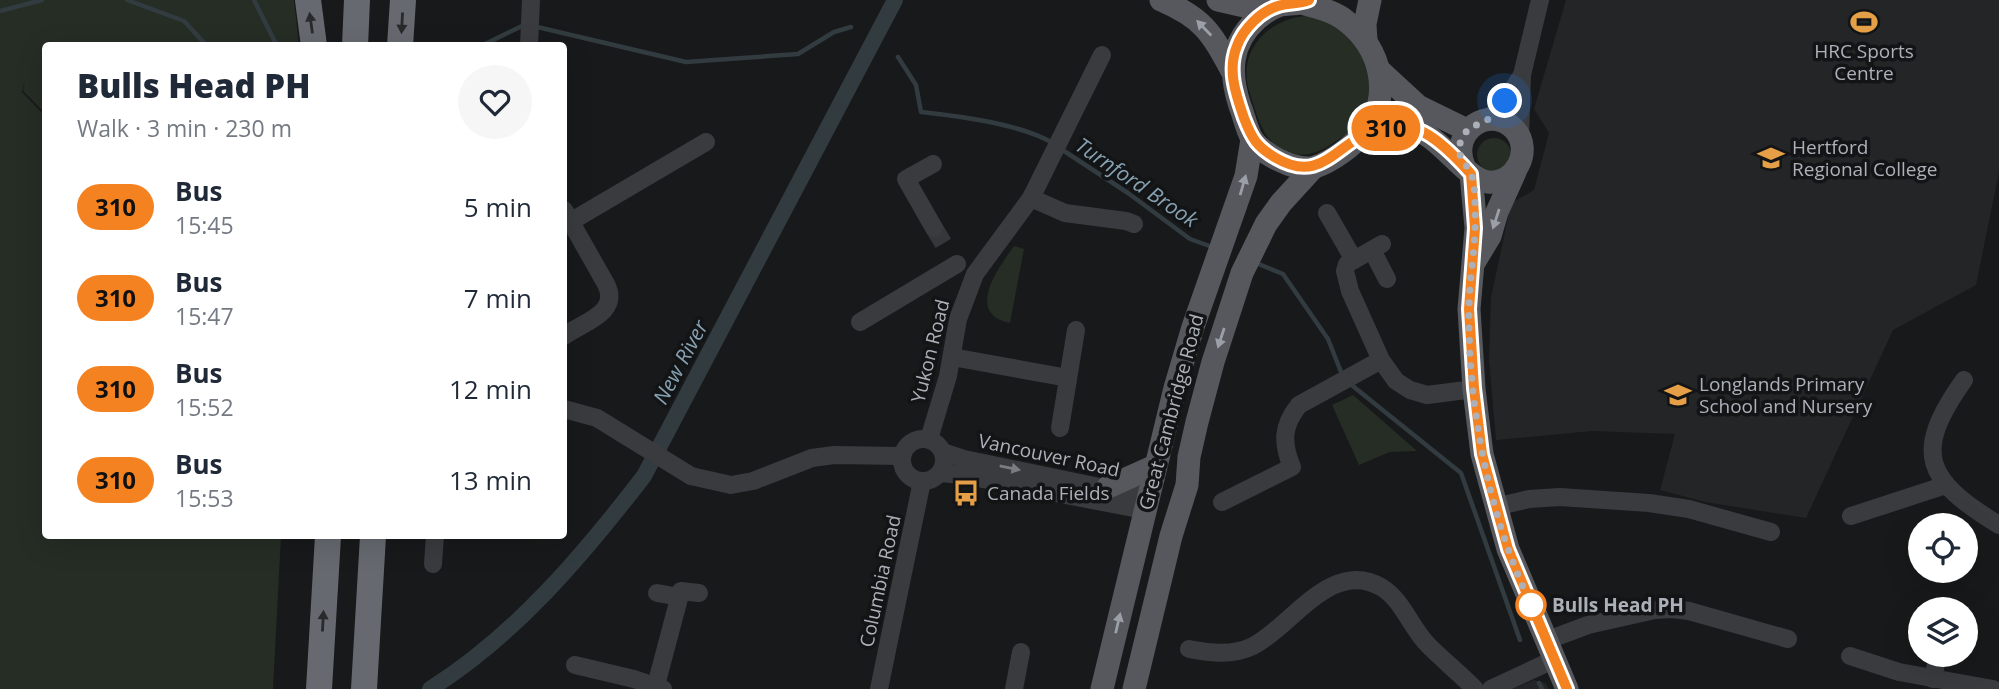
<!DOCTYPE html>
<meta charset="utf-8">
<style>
:root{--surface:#fff;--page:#f6f6f7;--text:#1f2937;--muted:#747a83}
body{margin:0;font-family:"Open Sans",sans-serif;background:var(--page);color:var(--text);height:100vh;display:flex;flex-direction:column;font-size:26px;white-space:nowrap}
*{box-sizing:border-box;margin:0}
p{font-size:23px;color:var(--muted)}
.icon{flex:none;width:38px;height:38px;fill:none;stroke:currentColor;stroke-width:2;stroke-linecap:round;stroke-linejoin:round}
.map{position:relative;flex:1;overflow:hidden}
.panel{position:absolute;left:42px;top:42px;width:525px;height:497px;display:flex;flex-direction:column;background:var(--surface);border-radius:7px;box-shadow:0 7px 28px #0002}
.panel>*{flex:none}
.badge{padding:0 14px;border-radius:23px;font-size:24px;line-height:46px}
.buttons{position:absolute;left:1908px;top:513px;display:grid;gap:14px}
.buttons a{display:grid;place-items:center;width:70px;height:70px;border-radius:50%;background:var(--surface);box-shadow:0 7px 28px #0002;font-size:35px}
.you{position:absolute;width:35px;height:35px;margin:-18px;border:5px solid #fff;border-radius:50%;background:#1a73e8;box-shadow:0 0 0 10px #1a73e833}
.map>.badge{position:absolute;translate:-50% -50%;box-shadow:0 0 0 4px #fff}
.round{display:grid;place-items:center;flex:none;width:74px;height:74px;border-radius:37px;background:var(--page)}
.overview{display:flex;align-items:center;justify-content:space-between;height:119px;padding:0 35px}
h1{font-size:33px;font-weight:800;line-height:52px}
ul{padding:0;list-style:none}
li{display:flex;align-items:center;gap:21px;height:91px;padding:0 35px}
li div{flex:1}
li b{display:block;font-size:26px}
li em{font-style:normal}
li .badge{min-width:77px;font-weight:700;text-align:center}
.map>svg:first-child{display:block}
</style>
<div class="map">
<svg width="1999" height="689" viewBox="0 0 1999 689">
<rect width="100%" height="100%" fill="#18191a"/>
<g fill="#242527">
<path d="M1566 0H1999V172L1976 285 1893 330 1806 518 1705 502 1660 490 1675 434 1592 431 1496 440 1489 359 1491 298 1511 203 1534 190 1549 133 1534 109Z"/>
<path d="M1534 680 1545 683 1549 689H1513Z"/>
</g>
<g fill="#252d25">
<path d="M0 0H294L299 45 46 46 45 113 23 91 25 80 22 92 45 116 46 536H281L273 689H0Z"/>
<path d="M1305 16C1324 18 1337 26 1350 40 1371 62 1375 85 1363 113 1361 117 1360 124 1356 127 1352 132 1344 136 1339 139 1319 154 1299 162 1276 146 1262 136 1255 110 1250 94 1236 54 1265 20 1305 16Z"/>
<circle cx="1494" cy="155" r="17"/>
<path d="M1014 246 1024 249 1010 323C964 314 999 267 1014 246Z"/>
<path d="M1353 395 1417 451 1390 452 1359 465 1332 405Z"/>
</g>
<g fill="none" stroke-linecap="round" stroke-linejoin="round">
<g stroke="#313b40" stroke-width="4.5">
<path d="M127 0 184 21 207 46"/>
<path d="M254 0 277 46"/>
<path d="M0 11 42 0"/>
<path d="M533 26 686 62 798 54 834 32 851 27"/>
<path d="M481 46 524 25"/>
<path d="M898 57 916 85 921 112C958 116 1024 124 1054 144"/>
<path d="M1061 149 1128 193 1190 239 1215 248"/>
<path d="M1256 263 1283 274 1328 339 1343 377"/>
<path d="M1349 383 1461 473 1520 640"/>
<path d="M1539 683 1542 689"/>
</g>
<path stroke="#313b40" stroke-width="16" d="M430 689C516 635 583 555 644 476L895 0"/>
<path stroke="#36373a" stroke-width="18" stroke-dasharray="18 9" stroke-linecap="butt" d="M934 228 948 251"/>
<g stroke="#3a3b3f" stroke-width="18">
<path d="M529 46 531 0"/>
<path d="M1487 120 1505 101 1522 75"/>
<path d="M1520 138 1522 75 1540 0"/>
<path d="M933 164 906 179 934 228"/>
<path d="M1031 198 1065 213 1126 221 1134 224"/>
<path d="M564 210 606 284C621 313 583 322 564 336"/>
<path d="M1327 213 1354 260"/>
<path d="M570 222 706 142"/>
<path d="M1382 244 1347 264 1345 271 1350 291 1381 360 1396 381 1410 390 1427 395 1474 389"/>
<path d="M1372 250 1387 279"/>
<path d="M860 322 957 264"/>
<path d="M952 357 1068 378"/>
<path d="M1964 380C1912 453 1925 480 1999 525"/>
<path d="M564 409 597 418 691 476 731 485 753 481 812 458 834 455 902 456"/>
<path d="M1060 428 1076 330"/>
<circle cx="923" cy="460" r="21"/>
<path d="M929 439 948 376 958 319 975 274 1031 198 1102 55"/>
<path d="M943 452 964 459 1147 497"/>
<path d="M940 473 962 475 1144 510"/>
<path d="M1222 502 1292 467C1282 443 1282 426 1299 405L1381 360"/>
<path d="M1495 507 1529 499 1560 497 1649 503 1689 509 1771 532"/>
<path d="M1851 516 1946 485"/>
<path d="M433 564 435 536"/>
<path d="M657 593 679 597"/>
<path d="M1548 640 1588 625 1655 610 1672 609 1689 611 1788 639"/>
<path d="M1189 649C1210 653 1233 656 1253 646 1291 627 1331 558 1381 587 1402 599 1411 628 1428 645 1443 660 1460 674 1475 689"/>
<path d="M1850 656 1899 672 1993 689"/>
<path d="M575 665 634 679 663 689"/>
<path d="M1933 679 1938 654"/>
<path d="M655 689 681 591 699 593"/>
<path d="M879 689 922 481"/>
<path d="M1014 689 1021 652"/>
<path d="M1491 689 1555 659"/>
</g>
<g stroke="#56585e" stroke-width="23">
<path d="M1161 0C1203 18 1211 32 1232 71"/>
<path d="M1218 0 1266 11"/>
<path d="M1301 3C1316 7 1334 11 1346 21 1381 48 1394 97 1363 133 1353 146 1331 162 1315 167 1297 173 1259 153 1251 137 1246 127 1244 116 1240 106 1229 73 1230 43 1257 19 1264 13 1271 8 1280 5 1287 4 1294 4 1301 3Z"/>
<path d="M1366 41 1365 24 1370 0"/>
<path d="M1380 71 1418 106 1467 130"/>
<path d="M1362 135C1377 130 1394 124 1410 127 1439 134 1465 179 1488 182 1515 185 1533 151 1515 130 1490 103 1449 131 1464 166"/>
<path d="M1471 174 1476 228 1469 309 1474 389 1482 454 1508 549 1567 689"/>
<path d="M1475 261 1490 236 1497 212 1515 172"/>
<path d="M1108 487 1155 466"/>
<path d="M1102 689 1175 388 1193 327 1246 176 1252 139"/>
<path d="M1134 689 1171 536 1187 485 1189 457 1197 422 1213 362 1242 273 1266 224 1281 203 1313 168"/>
</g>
<g stroke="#666a70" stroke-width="26">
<path d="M308 0 314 46"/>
<path d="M355 46 357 0"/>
<path d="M400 46 403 0"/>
<path d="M319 689 328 536"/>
<path d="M364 689 373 536"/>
</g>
</g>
<defs><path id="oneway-solid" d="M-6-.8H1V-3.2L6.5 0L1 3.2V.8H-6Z" transform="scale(1.75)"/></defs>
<g fill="#282a2c">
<use href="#oneway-solid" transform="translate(311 23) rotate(-98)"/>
<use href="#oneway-solid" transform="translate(402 23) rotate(93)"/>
<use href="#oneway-solid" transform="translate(323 621) rotate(-87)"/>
</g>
<g fill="#9b9fa7">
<use href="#oneway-solid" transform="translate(1204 28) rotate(-134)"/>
<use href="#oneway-solid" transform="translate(1243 185) rotate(-74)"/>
<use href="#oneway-solid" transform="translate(1496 219) rotate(108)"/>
<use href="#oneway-solid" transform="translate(1221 338) rotate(108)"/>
<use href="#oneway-solid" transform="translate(1118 623) rotate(-77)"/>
</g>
<use fill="#797c82" href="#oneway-solid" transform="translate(1010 468) rotate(11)"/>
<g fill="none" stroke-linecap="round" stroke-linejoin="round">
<g stroke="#fff" stroke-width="16">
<path id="line" d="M1309 0C1299 4 1288 3 1278 6 1261 11 1243 29 1237 46 1227 70 1236 95 1244 118 1252 139 1257 147 1276 158 1315 181 1331 154 1361 136 1373 129 1394 125 1408 127 1431 130 1456 157 1471 174L1475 228 1469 309 1474 388 1482 454 1508 549 1567 689"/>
</g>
<use href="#line" stroke="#f58220" stroke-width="10"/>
<path stroke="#acb1b9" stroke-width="7" stroke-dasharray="0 12.6" d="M1505 101C1500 107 1493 116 1487 120 1476 126 1468 126 1462 138 1453 158 1468 162 1472 177 1475 187 1475 198 1475 208 1477 243 1469 276 1469 310 1468 408 1489 516 1531 605"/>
</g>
<defs>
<g id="stadium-bare" transform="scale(2.1)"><path d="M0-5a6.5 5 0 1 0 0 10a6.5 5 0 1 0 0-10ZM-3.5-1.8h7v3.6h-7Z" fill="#e59f46" stroke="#131415" stroke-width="2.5" paint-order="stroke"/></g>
<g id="university-bare" transform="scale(2.1)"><path d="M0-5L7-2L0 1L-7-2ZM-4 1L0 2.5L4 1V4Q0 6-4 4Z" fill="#e59f46" stroke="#131415" stroke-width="2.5" paint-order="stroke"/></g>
<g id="school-bare" transform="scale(2.1)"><path d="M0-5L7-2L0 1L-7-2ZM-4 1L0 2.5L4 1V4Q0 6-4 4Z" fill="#e59f46" stroke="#131415" stroke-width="2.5" paint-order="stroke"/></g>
<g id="bus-bare" transform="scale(2.1)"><path d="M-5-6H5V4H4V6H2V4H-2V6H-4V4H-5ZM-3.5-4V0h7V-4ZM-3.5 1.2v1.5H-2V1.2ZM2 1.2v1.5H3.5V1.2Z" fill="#e59f46" stroke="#131415" stroke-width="2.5" paint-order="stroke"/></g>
</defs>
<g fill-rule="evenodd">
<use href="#stadium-bare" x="1864" y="22"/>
<use href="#university-bare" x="1771" y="158"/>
<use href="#school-bare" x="1678" y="395"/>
<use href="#bus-bare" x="966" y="493"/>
</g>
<circle fill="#fff" stroke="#f58220" stroke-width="3.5" cx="1531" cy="605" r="14"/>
<g text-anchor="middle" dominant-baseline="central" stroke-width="7" stroke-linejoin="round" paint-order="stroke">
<g font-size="19" fill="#acb1b9" stroke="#131415" text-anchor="start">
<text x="1864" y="51" text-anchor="middle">HRC Sports<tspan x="1864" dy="22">Centre</tspan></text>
<text x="1792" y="147">Hertford<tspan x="1792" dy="22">Regional College</tspan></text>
<text x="1699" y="384">Longlands Primary<tspan x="1699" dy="22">School and Nursery</tspan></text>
<text x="987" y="493">Canada Fields</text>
</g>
<g font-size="19" fill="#acb1b9" stroke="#131415">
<text transform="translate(930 351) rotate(-76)">Yukon Road</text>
<text transform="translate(1171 412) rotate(-75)">Great Cambridge Road</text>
<text transform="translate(1049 455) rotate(12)">Vancouver Road</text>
<text transform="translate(880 581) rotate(-78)">Columbia Road</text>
</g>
<g font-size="19" font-weight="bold" fill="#acb1b9" stroke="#131415" text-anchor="start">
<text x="1552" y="605">Bulls Head PH</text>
</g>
<g font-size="21" font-style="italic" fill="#86a1b1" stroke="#131415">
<text transform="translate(1137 182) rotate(34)">Turnford Brook</text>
<text transform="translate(680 362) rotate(-62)">New River</text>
</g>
</g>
</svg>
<div class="buttons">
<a><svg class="icon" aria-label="locate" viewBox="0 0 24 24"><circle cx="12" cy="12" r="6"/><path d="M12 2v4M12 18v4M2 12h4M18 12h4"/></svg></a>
<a><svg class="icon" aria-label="layers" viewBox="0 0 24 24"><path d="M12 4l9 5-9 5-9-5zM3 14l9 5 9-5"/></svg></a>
</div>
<div class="you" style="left:1505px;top:101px"></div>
<b class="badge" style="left:1386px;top:128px;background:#f58220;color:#111">310</b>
<section class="panel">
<div class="overview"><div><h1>Bulls Head PH</h1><p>Walk · 3 min · 230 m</p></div><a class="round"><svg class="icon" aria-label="heart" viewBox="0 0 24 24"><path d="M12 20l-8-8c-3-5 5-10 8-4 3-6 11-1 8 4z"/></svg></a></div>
<ul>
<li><span class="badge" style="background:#f58220;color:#111">310</span><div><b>Bus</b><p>15:45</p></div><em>5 min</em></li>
<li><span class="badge" style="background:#f58220;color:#111">310</span><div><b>Bus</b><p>15:47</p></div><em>7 min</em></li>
<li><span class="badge" style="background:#f58220;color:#111">310</span><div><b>Bus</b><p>15:52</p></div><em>12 min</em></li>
<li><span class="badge" style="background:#f58220;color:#111">310</span><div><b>Bus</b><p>15:53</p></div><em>13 min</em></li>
</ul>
</section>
</div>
